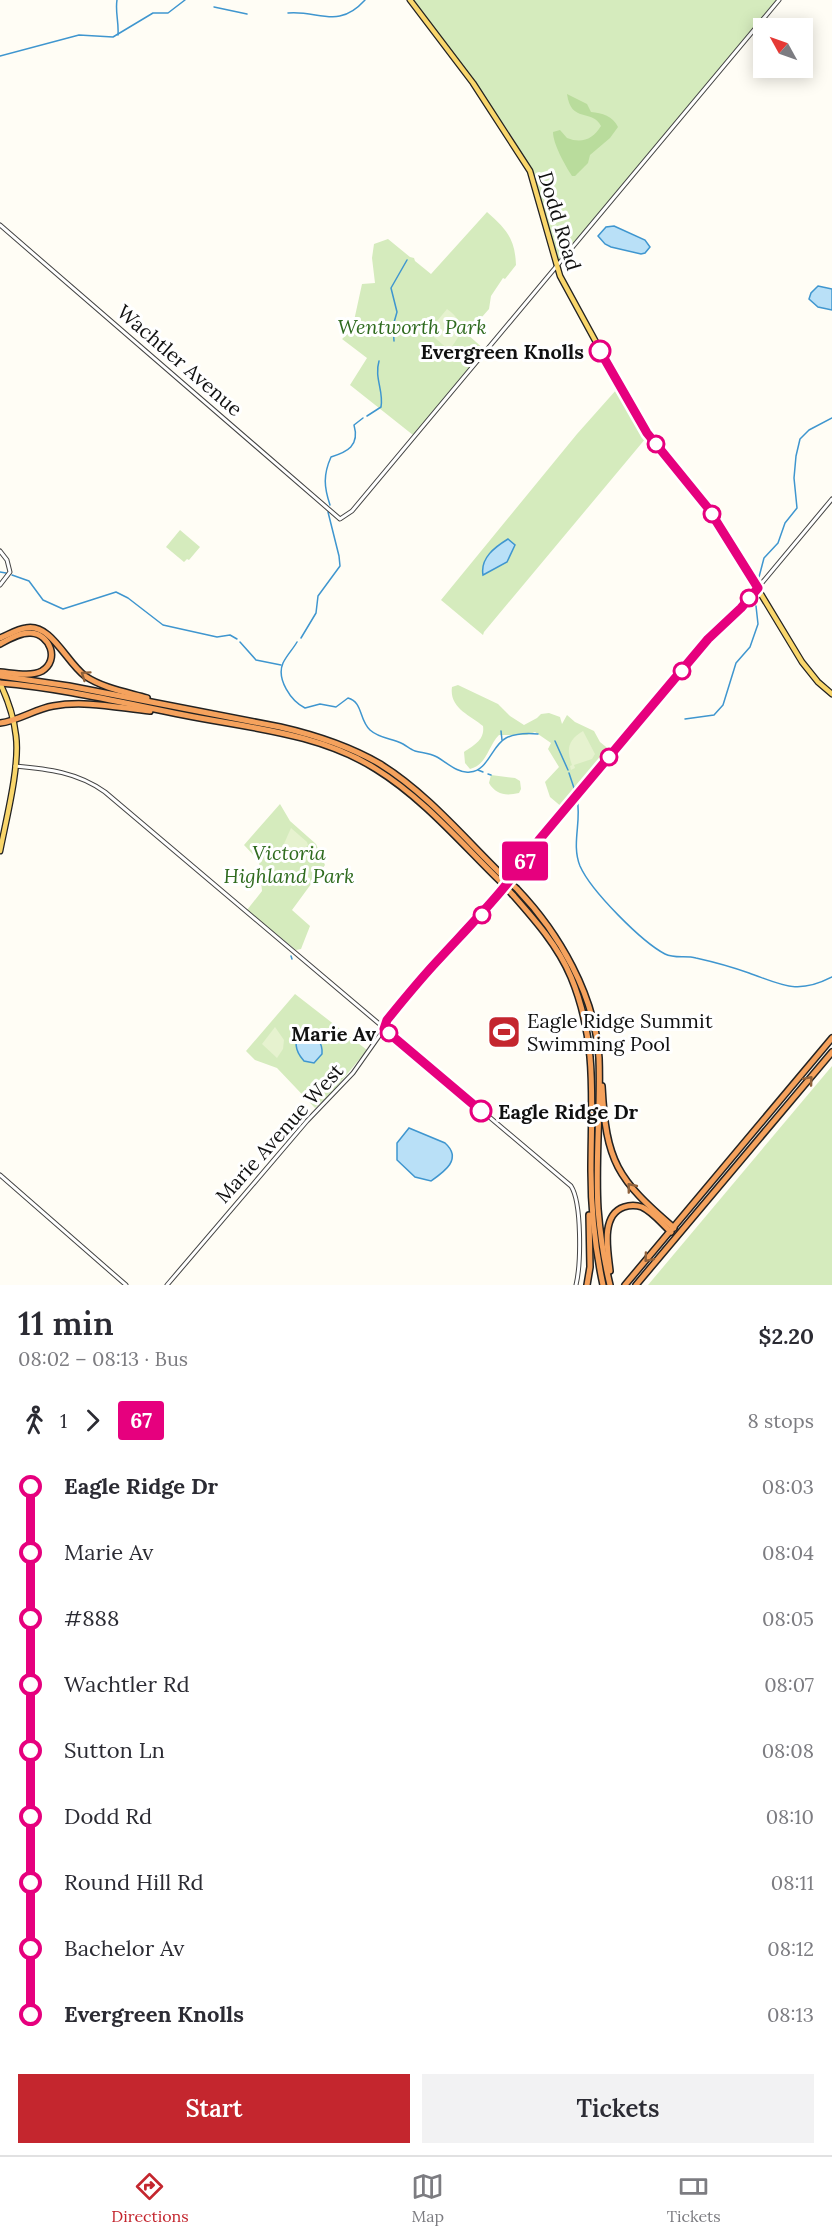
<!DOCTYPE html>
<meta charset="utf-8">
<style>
:root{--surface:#fff;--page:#f2f2f3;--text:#2b2b33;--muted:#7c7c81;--line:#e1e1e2;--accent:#c4262e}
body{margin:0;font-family:Lora,serif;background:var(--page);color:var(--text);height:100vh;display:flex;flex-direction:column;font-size:22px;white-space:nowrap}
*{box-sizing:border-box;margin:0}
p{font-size:20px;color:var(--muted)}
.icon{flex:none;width:33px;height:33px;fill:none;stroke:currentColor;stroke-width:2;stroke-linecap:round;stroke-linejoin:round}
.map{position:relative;height:1285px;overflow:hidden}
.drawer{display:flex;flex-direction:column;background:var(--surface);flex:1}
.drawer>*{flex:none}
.badge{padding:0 12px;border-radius:4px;font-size:21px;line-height:39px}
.needle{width:39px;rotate:310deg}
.controls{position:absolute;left:753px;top:18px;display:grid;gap:12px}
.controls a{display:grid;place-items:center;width:60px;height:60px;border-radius:0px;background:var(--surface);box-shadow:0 3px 15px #0003;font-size:30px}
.map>.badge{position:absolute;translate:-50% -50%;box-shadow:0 0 0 3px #fff}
.legs{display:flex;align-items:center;gap:9px;height:66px;padding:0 18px;font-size:20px}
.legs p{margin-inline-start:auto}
.summary{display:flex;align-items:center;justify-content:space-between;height:102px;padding:0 18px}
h1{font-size:33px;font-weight:600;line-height:45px}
.button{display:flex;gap:12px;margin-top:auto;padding:12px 18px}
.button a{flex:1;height:69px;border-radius:0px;background:var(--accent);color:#fff;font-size:24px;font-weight:600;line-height:69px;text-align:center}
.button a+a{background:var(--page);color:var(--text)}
ul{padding:0 18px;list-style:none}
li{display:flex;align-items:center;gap:21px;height:66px;font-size:22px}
li i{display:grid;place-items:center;width:9px;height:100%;margin:0 8px;background:currentColor}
li i::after{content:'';width:15px;height:15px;margin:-8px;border:4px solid;border-radius:50%;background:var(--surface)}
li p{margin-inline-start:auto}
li:first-child i{background:linear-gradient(#0000 50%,currentColor 0)}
li:last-child i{background:linear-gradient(currentColor 50%,#0000 0)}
.dock{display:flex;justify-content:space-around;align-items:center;height:84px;border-top:2px solid var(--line);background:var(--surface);font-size:16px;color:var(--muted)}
.dock a{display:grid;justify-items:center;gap:3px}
.dock .selected{color:var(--accent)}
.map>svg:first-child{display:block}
</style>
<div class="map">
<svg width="832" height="1285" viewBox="0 0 832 1285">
<rect width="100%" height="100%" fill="#fffdf5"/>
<g fill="#d5ebbd">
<path d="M413 0H777L557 263 536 179 513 138 482 93Z"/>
<path d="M487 212C506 229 515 238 516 265L505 279 503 278 491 296 489 309 467 334 485 350 413 435 350 385 367 358 342 339 352 330 362 284 375 283 372 258 374 244 388 239 410 257 414 258 415 261 431 274Z"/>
<path d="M617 389 646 438 484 632 483 635 441 600 577 434Z"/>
<path d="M180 530 200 547 189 560 187 559 184 562 166 547Z"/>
<path d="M458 685 498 704 510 716 524 725 537 718 541 714 549 713 560 717 562 724 567 715 575 722 594 731 600 742 611 751 563 808 550 797 545 782 559 767 548 749 551 743 535 732 527 735H499C488 746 487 765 470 769L465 763 464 752C474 745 485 740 483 726 470 715 449 708 452 687Z"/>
<path d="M491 775 515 778 520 781 521 789 519 793C506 796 496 795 489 783Z"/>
<path d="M280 804 290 821 316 844 325 865 292 910 310 926 301 949 296 950 247 910 262 891 259 861 244 845Z"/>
<path d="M295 994 367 1050 329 1096 315 1108 277 1068 255 1060 246 1051Z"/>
<path d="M832 1066V1285H648Z"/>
</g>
<path fill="#b9dc9c" d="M567 94 587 104 591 112C602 113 613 116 618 127L610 138 590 155 588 163 575 176H572C565 165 553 144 553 132L560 130 567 138C582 144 593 139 601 126 592 108 571 124 567 94Z"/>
<g fill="#e6f2cf">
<path d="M447 309C466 323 463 333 449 350L428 332Z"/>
<path d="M583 731 595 754 592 759 574 765 575 768 571 770 570 766 572 765C566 749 568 740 583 731Z"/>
<path d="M291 828 307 842 308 845 294 860 283 846Z"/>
<path d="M275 1027 284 1040 283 1049 277 1058 262 1044Z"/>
</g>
<g fill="#b9e0f7" stroke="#3f96cf" stroke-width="1.5">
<path d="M614 226 645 240 650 247 645 253 641 254 611 247 605 244 598 236 606 227Z"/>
<path d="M818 286 832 289V310L818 307 809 299 811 293Z"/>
<path d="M508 539 515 545 507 562 483 575C480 558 495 547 508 539Z"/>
<path d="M304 1030C315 1033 323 1042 322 1054L314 1063 304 1061C295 1051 292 1039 304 1030Z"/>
<path d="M409 1128 445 1143C463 1159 444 1172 431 1181L415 1177 397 1160V1143Z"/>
</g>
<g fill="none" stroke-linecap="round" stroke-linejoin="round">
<g stroke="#3f96cf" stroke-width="1.5">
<path d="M117 0C115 12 119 22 118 35"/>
<path d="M214 7 247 14"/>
<path d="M288 13C319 10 338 30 365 0"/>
<path d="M0 56 79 35 113 37 153 13H168L185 0"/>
<path d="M394 341 393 326 397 312 391 288 407 260"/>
<path d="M367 416 381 407C384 391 374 378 379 361"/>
<path d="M330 505C324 487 323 475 331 457 347 452 360 446 354 425L363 418"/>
<path d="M0 572 6 573"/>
<path d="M12 575 29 581 43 600 63 609 116 592 128 598 163 625 217 637 230 635 237 639"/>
<path d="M759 577 764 558 778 543 785 523 797 508 794 478 796 456 800 439 809 430 832 418"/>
<path d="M301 638 316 613 318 596 340 566 339 556 328 512"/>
<path d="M240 642 256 660 281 665"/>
<path d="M297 642C293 649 287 655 283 663 276 679 291 701 305 708L320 704 336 707 348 698C363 702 359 720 370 730 380 739 392 738 403 744 408 747 411 750 415 751 423 753 430 753 437 757 447 763 459 774 470 772 488 771 492 745 506 738 516 733 528 733 538 734"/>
<path d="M685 719 714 715 723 705 736 663 750 647 758 624 756 606"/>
<path d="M501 731 502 740"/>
<path d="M555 741 568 770"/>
<path d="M478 770 483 772"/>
<path d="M569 773 575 791"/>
<path d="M488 774 491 775"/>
<path d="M577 798C582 821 571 844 580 866 591 891 642 942 665 954 675 959 686 955 696 958 714 962 732 967 749 973 783 985 797 995 832 977"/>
<path d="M291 956 292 959"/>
</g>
<g stroke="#444" stroke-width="5">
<g id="minor">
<path d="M0 225 340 519 352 511 779 0"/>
<path d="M0 551 7 560 10 572 0 585"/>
<path d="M15 766C48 769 77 772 105 792L571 1186C582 1203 581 1264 576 1285"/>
<path d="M509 882 539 840 708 639 741 608 832 499"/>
<path d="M0 1175 126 1285"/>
<path d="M167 1285 307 1121 353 1073 384 1029 387 1020 413 989 505 887"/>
</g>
</g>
<g stroke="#222" stroke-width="7">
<g id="major">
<path d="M410 0 473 83 530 171 560 276 627 399 659 449 708 508 724 533 802 662 818 682 832 694"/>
<path d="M0 683C8 700 14 718 16 736 20 766 6 820 0 851"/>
</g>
</g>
<g stroke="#222" stroke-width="8">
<g id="highway">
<path d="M0 638C8 635 17 629 26 628 51 623 66 662 85 676 103 688 126 692 147 698"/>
<path d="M0 644C9 639 21 632 31 633 50 634 60 660 42 671 31 677 13 673 0 672"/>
<path d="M0 676 69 686 280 727C315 735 349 746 380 764 427 793 465 839 504 877"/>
<path d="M0 683C62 688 123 703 184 715 249 728 319 733 376 769 423 798 461 843 501 882"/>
<path d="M0 723C18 721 35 709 53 706 85 700 119 708 150 711"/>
<path d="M517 889C559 933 595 995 599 1058 601 1108 595 1159 598 1209 600 1234 604 1260 610 1285"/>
<path d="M513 895C535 920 558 946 571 977 598 1042 591 1103 591 1171 591 1210 595 1248 603 1285"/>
<path d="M602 1086C606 1162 617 1179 674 1228"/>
<path d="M610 1271C608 1252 600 1215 624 1207 630 1205 636 1205 642 1207 653 1212 662 1224 671 1232"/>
<path d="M587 1285 590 1267 589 1215"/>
<path d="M625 1285 832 1038"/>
<path d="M636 1285 832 1052"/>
</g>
</g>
<use href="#minor" stroke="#fff" stroke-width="3"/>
<use href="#major" stroke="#f9d66b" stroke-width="4.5"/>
<use href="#highway" stroke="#f5a25d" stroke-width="5"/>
<g stroke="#222" stroke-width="8" stroke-linecap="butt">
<g id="highway-bridge">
<path d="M504 877 517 889"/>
<path d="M501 882 513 895"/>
</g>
</g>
<use href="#highway-bridge" stroke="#f5a25d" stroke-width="5"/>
</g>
<defs><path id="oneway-chevron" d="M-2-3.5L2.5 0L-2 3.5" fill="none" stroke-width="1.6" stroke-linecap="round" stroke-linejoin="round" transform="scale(1.5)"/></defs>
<g stroke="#8e613b">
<use href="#oneway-chevron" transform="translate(85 675) rotate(-145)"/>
<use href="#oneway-chevron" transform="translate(809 1080) rotate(-50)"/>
<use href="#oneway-chevron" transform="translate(631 1187) rotate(-129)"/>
<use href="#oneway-chevron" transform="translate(648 1258) rotate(130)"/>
</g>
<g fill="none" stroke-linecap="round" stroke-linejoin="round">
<g stroke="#fff" stroke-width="14">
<path id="line-1" d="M481 1111 384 1029 387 1020C404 999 422 977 441 957 477 918 510 885 539 840L708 639 741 608 758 588 708 508 647 433 600 351"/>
</g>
<use href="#line-1" stroke="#e6007e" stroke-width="9"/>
</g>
<defs>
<g id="stadium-square" transform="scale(1.725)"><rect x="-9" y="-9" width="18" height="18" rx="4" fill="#c4262e" stroke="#fff"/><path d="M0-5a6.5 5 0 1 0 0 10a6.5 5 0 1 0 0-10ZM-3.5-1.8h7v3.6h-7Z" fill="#fff"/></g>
</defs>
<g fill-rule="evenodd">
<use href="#stadium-square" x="504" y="1032"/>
</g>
<g fill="#fff" stroke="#e6007e" stroke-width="3">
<circle cx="600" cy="351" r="10"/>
<circle cx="656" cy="444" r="8"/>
<circle cx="712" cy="514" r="8"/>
<circle cx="749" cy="598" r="8"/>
<circle cx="682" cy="671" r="8"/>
<circle cx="609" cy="757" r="8"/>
<circle cx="482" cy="915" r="8"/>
<circle cx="389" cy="1033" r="8"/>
<circle cx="481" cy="1111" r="10"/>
</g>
<g text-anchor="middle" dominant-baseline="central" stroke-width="6" stroke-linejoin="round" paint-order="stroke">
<g font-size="20" fill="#111" stroke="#fff">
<text transform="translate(560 221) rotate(73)">Dodd Road</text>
<text transform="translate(180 360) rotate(41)">Wachtler Avenue</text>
<text transform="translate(279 1133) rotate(-48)">Marie Avenue West</text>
</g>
<g font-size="20" font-style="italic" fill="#2f6b1f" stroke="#fff">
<text x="412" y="326">Wentworth Park</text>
<text x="289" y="852">Victoria<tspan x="289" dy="23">Highland Park</tspan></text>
</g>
<g font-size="20" font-weight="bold" fill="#111" stroke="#fff" text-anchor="end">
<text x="584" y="351">Evergreen Knolls</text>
<text x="376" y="1033">Marie Av</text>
<text x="498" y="1111" text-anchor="start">Eagle Ridge Dr</text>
</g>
<g font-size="20" fill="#111" stroke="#fff" text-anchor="start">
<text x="527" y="1020">Eagle Ridge Summit<tspan x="527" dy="23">Swimming Pool</tspan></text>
</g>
</g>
</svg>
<div class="controls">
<a><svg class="needle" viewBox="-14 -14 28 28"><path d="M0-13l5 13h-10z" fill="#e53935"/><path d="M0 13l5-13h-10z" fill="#7c7c81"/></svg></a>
</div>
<b class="badge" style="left:525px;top:861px;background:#e6007e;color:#fff">67</b>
</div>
<section class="drawer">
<div class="summary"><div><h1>11 min</h1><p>08:02 – 08:13 · Bus</p></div><b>$2.20</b></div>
<div class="legs"><svg class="icon" aria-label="walk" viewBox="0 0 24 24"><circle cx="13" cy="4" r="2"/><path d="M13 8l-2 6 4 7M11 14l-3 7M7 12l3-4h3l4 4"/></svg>1<svg class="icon" aria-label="forward" viewBox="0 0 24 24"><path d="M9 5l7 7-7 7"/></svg><b class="badge" style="background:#e6007e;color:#fff">67</b><p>8 stops</p></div>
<ul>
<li><i style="color:#e6007e"></i><b>Eagle Ridge Dr</b><p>08:03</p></li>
<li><i style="color:#e6007e"></i><span>Marie Av</span><p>08:04</p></li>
<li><i style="color:#e6007e"></i><span>#888</span><p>08:05</p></li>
<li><i style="color:#e6007e"></i><span>Wachtler Rd</span><p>08:07</p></li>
<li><i style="color:#e6007e"></i><span>Sutton Ln</span><p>08:08</p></li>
<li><i style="color:#e6007e"></i><span>Dodd Rd</span><p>08:10</p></li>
<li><i style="color:#e6007e"></i><span>Round Hill Rd</span><p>08:11</p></li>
<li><i style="color:#e6007e"></i><span>Bachelor Av</span><p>08:12</p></li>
<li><i style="color:#e6007e"></i><b>Evergreen Knolls</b><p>08:13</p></li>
</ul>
<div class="button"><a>Start</a><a>Tickets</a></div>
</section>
<nav class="dock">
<a class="selected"><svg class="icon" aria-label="directions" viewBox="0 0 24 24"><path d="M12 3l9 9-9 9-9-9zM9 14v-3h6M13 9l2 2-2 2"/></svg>Directions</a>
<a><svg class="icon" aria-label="map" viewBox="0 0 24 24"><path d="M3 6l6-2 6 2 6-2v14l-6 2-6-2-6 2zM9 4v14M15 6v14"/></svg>Map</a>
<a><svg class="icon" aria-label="tickets" viewBox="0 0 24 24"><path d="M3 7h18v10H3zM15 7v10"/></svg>Tickets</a>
</nav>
